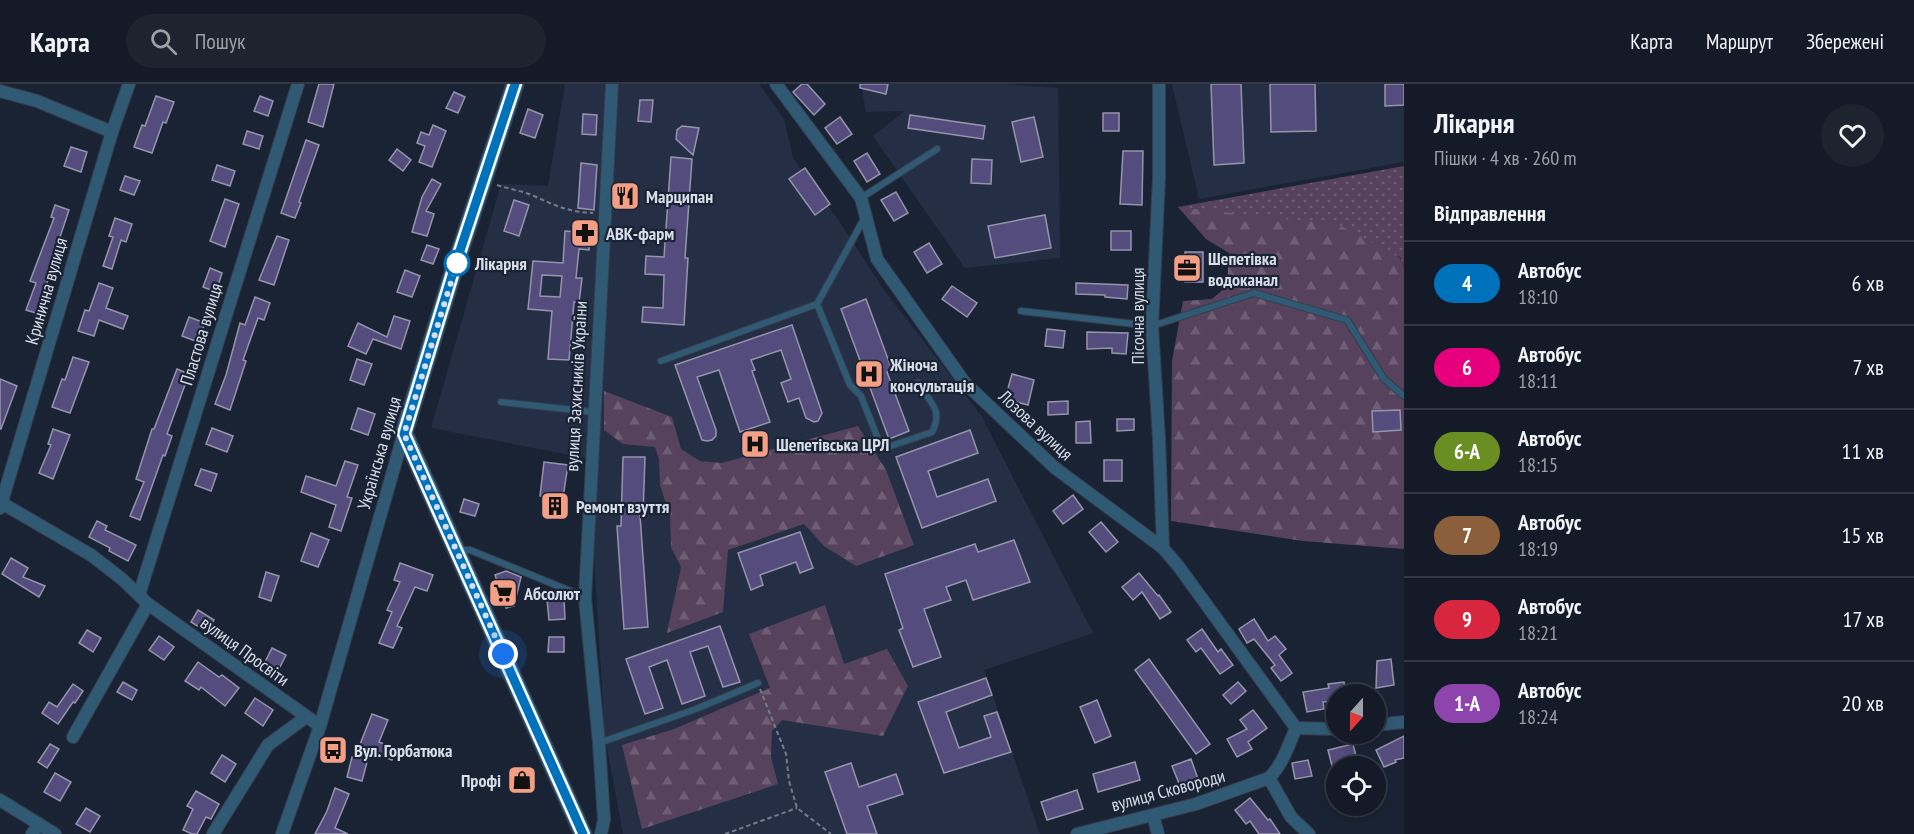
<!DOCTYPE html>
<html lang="uk">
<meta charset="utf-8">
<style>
:root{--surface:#141a27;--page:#1d232f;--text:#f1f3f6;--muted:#9da1a7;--line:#333844}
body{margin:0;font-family:"PT Sans Narrow",sans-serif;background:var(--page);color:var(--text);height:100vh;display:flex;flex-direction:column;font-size:22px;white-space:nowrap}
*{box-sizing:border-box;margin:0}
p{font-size:20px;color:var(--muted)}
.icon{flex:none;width:33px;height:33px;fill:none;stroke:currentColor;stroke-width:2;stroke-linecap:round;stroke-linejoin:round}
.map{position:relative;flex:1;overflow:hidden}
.panel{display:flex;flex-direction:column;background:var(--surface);width:510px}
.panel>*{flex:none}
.badge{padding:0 12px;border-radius:20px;font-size:21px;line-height:39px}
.needle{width:39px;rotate:201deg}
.fabs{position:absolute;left:1326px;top:600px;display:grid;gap:12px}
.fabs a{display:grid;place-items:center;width:60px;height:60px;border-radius:50%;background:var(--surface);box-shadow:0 3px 9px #0003,0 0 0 2px var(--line);font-size:30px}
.you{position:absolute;width:30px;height:30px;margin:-15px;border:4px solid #fff;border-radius:50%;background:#1a73e8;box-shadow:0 0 0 9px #1a73e833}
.map>.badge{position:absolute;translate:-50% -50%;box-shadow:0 0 0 3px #fff}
h2{padding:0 30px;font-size:22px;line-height:54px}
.round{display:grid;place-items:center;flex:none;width:63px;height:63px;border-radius:32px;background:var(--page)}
.head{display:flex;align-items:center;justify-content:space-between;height:102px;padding:0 30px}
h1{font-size:28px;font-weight:700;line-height:45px}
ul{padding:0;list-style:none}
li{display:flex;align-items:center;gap:18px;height:84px;padding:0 30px;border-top:2px solid var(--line)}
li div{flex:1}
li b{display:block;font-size:22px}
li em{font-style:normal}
li .badge{min-width:66px;font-weight:700;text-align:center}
header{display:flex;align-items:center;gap:36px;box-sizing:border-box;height:84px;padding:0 30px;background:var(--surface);border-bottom:2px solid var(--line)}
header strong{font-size:28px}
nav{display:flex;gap:33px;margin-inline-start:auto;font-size:21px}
.search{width:420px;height:54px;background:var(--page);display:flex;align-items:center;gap:15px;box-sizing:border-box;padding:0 21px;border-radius:33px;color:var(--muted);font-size:22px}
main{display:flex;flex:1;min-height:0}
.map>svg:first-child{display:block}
</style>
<header>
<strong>Карта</strong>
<div class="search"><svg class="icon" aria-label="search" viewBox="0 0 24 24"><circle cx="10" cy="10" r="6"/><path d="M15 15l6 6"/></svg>Пошук</div>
<nav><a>Карта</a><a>Маршрут</a><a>Збережені</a></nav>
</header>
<main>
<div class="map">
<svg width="1404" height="750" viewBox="0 0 1404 750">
<defs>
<pattern id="grass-dots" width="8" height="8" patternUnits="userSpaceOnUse" patternTransform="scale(1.5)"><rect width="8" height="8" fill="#56425d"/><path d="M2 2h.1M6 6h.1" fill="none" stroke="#6e5d74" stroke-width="1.8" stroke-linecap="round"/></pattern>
<pattern id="forest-firs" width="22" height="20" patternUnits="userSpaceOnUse" patternTransform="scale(1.5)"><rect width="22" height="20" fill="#56425d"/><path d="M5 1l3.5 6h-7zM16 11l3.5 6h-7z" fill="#6e5d74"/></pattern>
</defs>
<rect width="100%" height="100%" fill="#1a2334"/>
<g fill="#242f45">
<path d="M565 0H759L784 35 793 74 839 137 884 206 981 331 1093 549 984 586 1040 750H623L605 653 594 474 596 376 431 344 501 100 548 102Z"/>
<path d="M861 0H1002L1058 4 1060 174 965 184 873 52 905 27 866 28Z"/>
<path d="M1172 0H1404V78L1199 115Z"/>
</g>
<path fill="url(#grass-dots)" d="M1404 82V184L1400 173 1178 123Z"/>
<g fill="url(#forest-firs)">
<path d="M1178 123 1339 141 1400 174 1404 184V465L1303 457 1171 437 1172 277 1183 217 1212 215 1227 202 1229 169 1206 155Z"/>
<path d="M604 307 672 333 681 365 700 377 722 379 858 342 886 386 914 461 856 482 824 462 804 440 728 466 723 528 667 549 681 483 671 463 670 432 660 401 659 375 655 363 623 360 604 346Z"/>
<path d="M825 521 844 580 887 565 908 602 883 652 782 636 772 647 771 673 778 700 642 745 622 661 674 645 770 604 749 550Z"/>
</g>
<g fill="#534c7c" stroke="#9694ab" stroke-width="1.5" fill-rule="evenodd">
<path d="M319 0H334L323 43 308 38Z"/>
<path d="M802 0H807L825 20 814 31 793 8Z"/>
<path d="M860 0H888L886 10 860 4Z"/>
<path d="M1211 0H1241L1244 79 1214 81Z"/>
<path d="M1270 0H1315L1316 47 1271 48Z"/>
<path d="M1385 0H1404V21L1385 22Z"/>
<path d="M454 8 465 13 458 29 446 24Z"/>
<path d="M156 12 174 18 166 39 163 38 152 69 134 63 142 41 145 42Z"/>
<path d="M260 12 273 17 268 32 254 27Z"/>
<path d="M640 16H653L651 38 638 37Z"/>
<path d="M528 25 543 31 535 54 520 49Z"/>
<rect x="1103" y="29" width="16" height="18"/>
<path d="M583 30 597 31 596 51 582 50Z"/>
<path d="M910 31 985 42 983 55 908 44Z"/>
<path d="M840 33 852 50 837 60 825 44Z"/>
<path d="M1034 33 1043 73 1021 78 1012 38Z"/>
<path d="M433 41 446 47 432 83 419 78 425 62 417 59 421 48 429 51Z"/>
<path d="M682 42 699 44 693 71 676 55 677 46Z"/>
<path d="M247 47 263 52 259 65 243 60Z"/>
<path d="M306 56 319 61 299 118 301 119 295 134 281 129Z"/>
<path d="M71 63 87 68 81 88 64 82Z"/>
<path d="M397 65 411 76 403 87 389 76Z"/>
<path d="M1123 67H1143L1142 121 1120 120Z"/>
<path d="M867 69 880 90 867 98 854 77Z"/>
<path d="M671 73 692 75 685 174H688L684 241 642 238 643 223 663 224 664 191 645 190 646 172 664 173Z"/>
<path d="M972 75 992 76 991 100 971 99Z"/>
<path d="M581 79 597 81 594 126 578 124Z"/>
<path d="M217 81 235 87 230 102 212 96Z"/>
<path d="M805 84 830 120 815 131 789 95Z"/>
<path d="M125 92 140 97 134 111 120 106Z"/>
<path d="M432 95 441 100 426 127 434 130 427 152 412 148 422 113Z"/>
<path d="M896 108 908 129 894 137 881 116Z"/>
<path d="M225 115 239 120 225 163 210 157Z"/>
<path d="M514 116 529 121 519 152 504 147Z"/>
<path d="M55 121 69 126 60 153 63 154 42 213 45 214 39 230 26 226 36 199 30 197 54 134 51 133Z"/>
<path d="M1045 131 1051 164 995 174 988 142Z"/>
<path d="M115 134 132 140 126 158 121 156 112 185 103 182 113 153 109 152Z"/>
<path d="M565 147 590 149 589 166 579 165 576 194H582L579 219 574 218 569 276 548 275 552 227 528 225 533 177 563 179ZM542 191 562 192 560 213 540 212Z"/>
<rect x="1111" y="147" width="20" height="19"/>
<path d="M277 152 289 156 274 201 259 196Z"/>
<path d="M929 159 942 180 927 189 914 168Z"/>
<path d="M427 161 439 165 433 180 421 176Z"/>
<rect x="1185" y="168" width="18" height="30"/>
<path d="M210 184 222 189 216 208 203 203Z"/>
<path d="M405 186 420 192 412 213 397 208Z"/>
<path d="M99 199 113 204 106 224 128 232 123 245 99 236 94 252 78 247 85 226 89 227Z"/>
<path d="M1076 199 1128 201 1127 215 1105 213V211L1076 210Z"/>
<path d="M952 202 977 219 967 233 942 215Z"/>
<path d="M255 213 270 219 264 236 258 234 243 276 246 277 230 326 215 320 226 291 240 239 245 241Z"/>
<path d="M866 215 892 286 887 288 909 347 889 355 841 225Z"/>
<path d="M394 232 410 237 401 265 373 255 366 270 348 262 358 239 387 253Z"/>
<path d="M189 233 205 239 198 258 182 252Z"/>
<path d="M792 241 822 329 818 337 814 338 806 334 799 314 788 318 781 299 791 295 781 266 751 276 755 286 752 287 770 338 740 348 719 286 697 293 716 346V352L712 356 707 357 702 356 675 281Z"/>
<path d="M1047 245 1065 247 1063 264 1045 262Z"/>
<path d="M1087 248 1128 249 1126 270 1112 269V264L1087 265Z"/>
<path d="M73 273 89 278 70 329 52 323 62 295 65 296Z"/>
<path d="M357 275 372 280 364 301 350 296Z"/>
<path d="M177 285 189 290 167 350 172 352 165 372 163 371 140 436 130 432 144 398 136 395 152 345H154Z"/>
<path d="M1012 290 1034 296 1028 321 1005 315Z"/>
<path d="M0 295 17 302 1 345H0Z"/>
<path d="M1068 317V330L1048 331V318Z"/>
<path d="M358 324 375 330 368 351 351 345Z"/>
<path d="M1400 326 1401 346 1373 348 1372 327Z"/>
<path d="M1117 335H1134V346L1117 347Z"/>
<path d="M1090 337 1091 359H1076V338Z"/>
<path d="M212 344 233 352 227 368 206 360Z"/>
<path d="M53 345 70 351 53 395 39 389 51 361 48 360Z"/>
<path d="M970 346 978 369 928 387 937 413 988 395 996 417 922 444 896 373Z"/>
<path d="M623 373H645L643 431H640L648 543 624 545 617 442H621Z"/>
<rect x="1104" y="376" width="18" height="21"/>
<path d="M345 377 358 381 347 413 352 414 341 447 329 443 336 421 301 408 306 392 336 402Z"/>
<path d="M544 378 568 381 561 426 549 424 550 414 540 412Z"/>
<path d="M201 385 217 390 211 407 195 401Z"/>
<path d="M1073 411 1083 425 1063 440 1053 427Z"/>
<path d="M464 415 479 420 475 432 460 428Z"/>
<path d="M97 437 107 442 105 446 136 461 128 477 109 467 110 464 89 453Z"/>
<path d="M1101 438 1118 458 1106 468 1089 448Z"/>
<path d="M800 448 813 484 800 489 796 478 760 491 763 501 751 506 738 469Z"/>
<path d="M311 449 329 456 318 483 301 477Z"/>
<path d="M1014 456 1030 498 973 516 966 496 946 503 951 516 924 525 941 573 913 583 899 546 903 544 885 490 975 460 978 468Z"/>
<path d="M11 474 28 484 23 493 45 502 39 513 2 490Z"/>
<path d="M400 479 433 491 427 507 415 503 397 542 402 544 393 564 379 559 392 528 387 526 400 498 394 496Z"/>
<path d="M506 487 521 493 514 522 506 524 495 491Z"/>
<path d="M266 488 279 492 271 517 259 513Z"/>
<path d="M1139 489 1158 512 1159 511 1171 528 1160 535 1142 508 1133 516 1122 503Z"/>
<path d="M564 515 565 535 549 536 547 516Z"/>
<path d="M198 526 214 536 207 548 191 538Z"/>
<path d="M1254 535 1268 557 1275 552 1286 565 1279 571 1292 589 1281 597 1271 584 1275 581 1254 555 1247 559 1239 545Z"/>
<path d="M720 542 740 598 723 603 708 562 690 568 705 612 682 620 667 576 649 583 663 624 645 630 626 575Z"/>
<path d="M1202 545 1218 568 1221 565 1233 581 1220 590 1201 564 1196 568 1187 556Z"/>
<path d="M87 546 101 554 93 568 79 559Z"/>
<path d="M159 552 174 563 164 576 149 566Z"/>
<path d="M549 553H564V568H548Z"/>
<path d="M272 564 286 571 278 587 264 580Z"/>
<path d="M1149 575 1210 660 1196 670 1135 586Z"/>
<path d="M1391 575 1394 601 1376 604 1377 577Z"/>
<path d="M198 578 219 593 222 591 239 604 225 622 201 603 199 606 185 597Z"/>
<path d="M986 594 992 611 946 628 959 664 991 653 984 632 997 628 1011 668 944 689 918 618Z"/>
<path d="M123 598 137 606 132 616 117 608Z"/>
<path d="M1238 598 1246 607 1231 620 1223 611Z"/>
<path d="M1344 598 1346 610H1336V617L1323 618 1324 625 1307 628 1303 608 1329 604 1328 600Z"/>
<path d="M73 600 83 607 75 619 73 618 58 640 42 629 49 618 57 623Z"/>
<path d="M255 614 273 626 263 642 245 629Z"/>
<path d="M1097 616 1111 652 1095 659 1080 623Z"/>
<path d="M1253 626 1267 644 1248 658 1252 665 1237 673 1227 655 1247 645 1240 636Z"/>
<path d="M372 630 388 636 379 658 397 665 392 676 370 667 362 697 347 693 352 673H355Z"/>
<path d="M1404 652V674L1395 676 1396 678 1384 683 1376 666Z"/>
<path d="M50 660 59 665 47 684 38 678Z"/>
<path d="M1353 660 1358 680 1332 682 1328 666Z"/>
<path d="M222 671 236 680 225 698 211 689Z"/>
<path d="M1191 675 1198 695 1180 702 1172 682Z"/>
<path d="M1308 676 1312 692 1295 695 1292 679Z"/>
<path d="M1135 678 1140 696 1098 708 1093 690Z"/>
<path d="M851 679 859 703 896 690 903 710 867 722 877 750H847L825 688Z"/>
<path d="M531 686 534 696 513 704 509 695Z"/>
<path d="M55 689 71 698 60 717 44 708Z"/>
<path d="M335 704 349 710 335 744 348 750H315L327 727Z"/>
<path d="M1077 706 1083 725 1047 736 1041 718Z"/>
<path d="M196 707 219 720 211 735 206 733 197 750H192L183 746 193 725 187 722Z"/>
<path d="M1250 714 1268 736 1270 735 1280 750H1259L1250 737 1246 740 1235 726Z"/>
<path d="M86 724 100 732 90 748 76 740Z"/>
</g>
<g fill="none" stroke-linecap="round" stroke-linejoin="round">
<g stroke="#353d4d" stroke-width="8">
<g id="lane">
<path d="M861 114 937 65"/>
<path d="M865 133 817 220 850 301 861 312 882 365 932 348C944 325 929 318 918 299"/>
<path d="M1021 227 1152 242 1254 209 1347 236 1384 295 1404 312"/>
<path d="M661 277 817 220"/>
<path d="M501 318 593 328"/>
<path d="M457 466H470L585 513"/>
<path d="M599 659 696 625 758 599"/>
</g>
</g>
<g stroke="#353d4d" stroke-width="14">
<g id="street">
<path d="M776 0 861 114 877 175 965 299 1055 384 1163 464 1179 483 1296 644"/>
<path d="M1159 0V94L1152 242 1159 355 1163 464"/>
<path d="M0 7 37 17 112 48"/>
<path d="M0 418 91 471 122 495 148 520 320 642"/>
<path d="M0 424 112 48 129 0"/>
<path d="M139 511 298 0"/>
<path d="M1376 641 1404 638"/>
<path d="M1296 644 1336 645"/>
<path d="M73 653 148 520"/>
<path d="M1269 694 1291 733 1309 750"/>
<path d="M0 716 55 750"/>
<path d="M1153 731 1158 750"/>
<path d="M32 750 39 740"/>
<path d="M213 750 268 661 306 633"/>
<path d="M282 750 320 642 404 349"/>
<path d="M601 750 604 736 599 659 585 514 612 0"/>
<path d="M1077 750 1196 720 1269 694C1283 680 1288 662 1296 644"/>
</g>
</g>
<g stroke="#353d4d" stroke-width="19">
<path id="secondary" d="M515 0 454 185 404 349 583 750"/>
</g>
<g stroke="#747b89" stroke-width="2" stroke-dasharray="4.5 3" stroke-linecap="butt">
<path d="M497 101C509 105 523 107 534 112 556 122 569 128 593 129"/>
<path d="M760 605 786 670 789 697 797 724 831 750"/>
<path d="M725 750 797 724"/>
</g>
<use href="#lane" stroke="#305a73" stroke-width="6"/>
<use href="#street" stroke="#305a73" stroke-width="12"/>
<use href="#secondary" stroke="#3078a0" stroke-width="16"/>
</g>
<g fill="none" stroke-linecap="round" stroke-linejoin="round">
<g stroke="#fff" stroke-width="14">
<path id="line" d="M515 0 454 185 404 350 583 750"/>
</g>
<use href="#line" stroke="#0072bc" stroke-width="9"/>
<path stroke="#d8dee9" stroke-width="6" stroke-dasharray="0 10.8" d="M457 179 404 350 503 570"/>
</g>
<defs>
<g id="restaurant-square" transform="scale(1.5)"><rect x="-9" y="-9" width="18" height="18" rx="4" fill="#f39f85" stroke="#1a2334"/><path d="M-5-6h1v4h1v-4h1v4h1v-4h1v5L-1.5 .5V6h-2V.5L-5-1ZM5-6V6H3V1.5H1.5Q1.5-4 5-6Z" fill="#111"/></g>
<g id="pharmacy-square" transform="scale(1.5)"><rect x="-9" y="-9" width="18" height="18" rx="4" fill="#f39f85" stroke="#1a2334"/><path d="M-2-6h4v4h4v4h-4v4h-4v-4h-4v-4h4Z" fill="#111"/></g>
<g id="office-square" transform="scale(1.5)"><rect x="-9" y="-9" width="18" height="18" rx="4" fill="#f39f85" stroke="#1a2334"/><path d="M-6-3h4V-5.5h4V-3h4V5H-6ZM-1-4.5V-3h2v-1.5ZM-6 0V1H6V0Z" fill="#111"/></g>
<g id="hospital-square" transform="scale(1.5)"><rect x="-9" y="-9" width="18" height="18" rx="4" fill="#f39f85" stroke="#1a2334"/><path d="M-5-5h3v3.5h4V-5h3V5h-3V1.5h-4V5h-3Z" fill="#111"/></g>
<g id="building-square" transform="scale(1.5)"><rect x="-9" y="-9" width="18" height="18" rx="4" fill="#f39f85" stroke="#1a2334"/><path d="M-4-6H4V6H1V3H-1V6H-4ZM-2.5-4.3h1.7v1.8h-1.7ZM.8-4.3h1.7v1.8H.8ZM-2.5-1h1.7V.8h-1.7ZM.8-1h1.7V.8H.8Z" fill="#111"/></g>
<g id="supermarket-square" transform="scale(1.5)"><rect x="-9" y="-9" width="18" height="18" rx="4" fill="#f39f85" stroke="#1a2334"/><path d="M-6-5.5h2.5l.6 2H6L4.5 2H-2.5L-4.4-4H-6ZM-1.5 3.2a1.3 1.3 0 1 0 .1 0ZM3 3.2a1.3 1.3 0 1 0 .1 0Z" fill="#111"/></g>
<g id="bus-square" transform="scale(1.5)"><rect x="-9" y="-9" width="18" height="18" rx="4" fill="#f39f85" stroke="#1a2334"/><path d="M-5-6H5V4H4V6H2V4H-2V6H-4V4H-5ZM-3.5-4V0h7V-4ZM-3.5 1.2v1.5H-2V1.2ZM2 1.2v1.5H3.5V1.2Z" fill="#111"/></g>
<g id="shop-square" transform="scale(1.5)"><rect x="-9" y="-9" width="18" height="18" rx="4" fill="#f39f85" stroke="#1a2334"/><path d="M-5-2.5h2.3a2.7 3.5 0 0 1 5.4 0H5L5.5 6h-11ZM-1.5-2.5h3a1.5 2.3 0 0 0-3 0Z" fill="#111"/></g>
</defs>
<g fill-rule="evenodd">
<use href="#restaurant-square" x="625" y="112"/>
<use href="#pharmacy-square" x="585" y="149"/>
<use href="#office-square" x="1187" y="184"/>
<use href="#hospital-square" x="869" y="290"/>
<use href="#hospital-square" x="755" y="360"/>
<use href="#building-square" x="555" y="422"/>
<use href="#supermarket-square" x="503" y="509"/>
<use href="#bus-square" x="333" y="666"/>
<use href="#shop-square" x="522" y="696"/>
</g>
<circle fill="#fff" stroke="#0072bc" stroke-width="3" cx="457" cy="179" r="12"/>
<g text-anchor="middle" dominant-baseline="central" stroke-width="4.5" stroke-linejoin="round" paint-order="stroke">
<g font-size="18" font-weight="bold" fill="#d8dee9" stroke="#1a2334" text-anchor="start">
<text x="646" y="112">Марципан</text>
<text x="606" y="149">АВК-фарм</text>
<text x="1208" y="174">Шепетівка<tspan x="1208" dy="21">водоканал</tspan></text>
<text x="890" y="280">Жіноча<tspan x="890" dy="21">консультація</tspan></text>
<text x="776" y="360">Шепетівська ЦРЛ</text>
<text x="576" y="422">Ремонт взуття</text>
<text x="524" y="509">Абсолют</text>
<text x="354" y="666">Вул. Горбатюка</text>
<text x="501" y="696" text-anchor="end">Профі</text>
</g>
<g font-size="18" font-weight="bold" fill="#d8dee9" stroke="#1a2334" text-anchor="start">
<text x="475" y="179">Лікарня</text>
</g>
<g font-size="18" fill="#d8dee9" stroke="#1a2334">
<text transform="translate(46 207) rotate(-74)">Кринична вулиця</text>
<text transform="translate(1137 232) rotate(-90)">Пісочна вулиця</text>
<text transform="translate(201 250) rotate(-73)">Пластова вулиця</text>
<text transform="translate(576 302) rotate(-87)">вулиця Захисників України</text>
<text transform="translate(1036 341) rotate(43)">Лозова вулиця</text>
<text transform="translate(379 369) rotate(-74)">Українська вулиця</text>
<text transform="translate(245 567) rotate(36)">вулиця Просвіти</text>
<text transform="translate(1168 706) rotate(-15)">вулиця Сковороди</text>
</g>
</g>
</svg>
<div class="fabs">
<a><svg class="needle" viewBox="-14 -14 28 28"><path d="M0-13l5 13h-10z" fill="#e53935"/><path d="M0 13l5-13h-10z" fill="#9da1a7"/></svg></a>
<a><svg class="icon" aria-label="locate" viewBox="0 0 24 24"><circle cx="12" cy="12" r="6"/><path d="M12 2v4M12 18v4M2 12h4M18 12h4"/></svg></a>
</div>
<div class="you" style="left:503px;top:570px"></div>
</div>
<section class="panel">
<div class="head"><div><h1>Лікарня</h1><p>Пішки · 4 хв · 260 m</p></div><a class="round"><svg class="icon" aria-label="heart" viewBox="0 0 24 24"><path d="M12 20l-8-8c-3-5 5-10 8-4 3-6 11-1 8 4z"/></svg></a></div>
<h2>Відправлення</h2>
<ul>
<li><span class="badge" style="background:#0072bc;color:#fff">4</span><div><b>Автобус</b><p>18:10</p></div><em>6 хв</em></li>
<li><span class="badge" style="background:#e6007e;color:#fff">6</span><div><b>Автобус</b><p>18:11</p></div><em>7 хв</em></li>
<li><span class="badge" style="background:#6b8e23;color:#fff">6-А</span><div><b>Автобус</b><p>18:15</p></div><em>11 хв</em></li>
<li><span class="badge" style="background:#8b5e3c;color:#fff">7</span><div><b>Автобус</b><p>18:19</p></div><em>15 хв</em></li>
<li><span class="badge" style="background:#d7263d;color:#fff">9</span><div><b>Автобус</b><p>18:21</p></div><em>17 хв</em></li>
<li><span class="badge" style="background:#8e44ad;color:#fff">1-А</span><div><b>Автобус</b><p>18:24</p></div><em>20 хв</em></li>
</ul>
</section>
</main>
